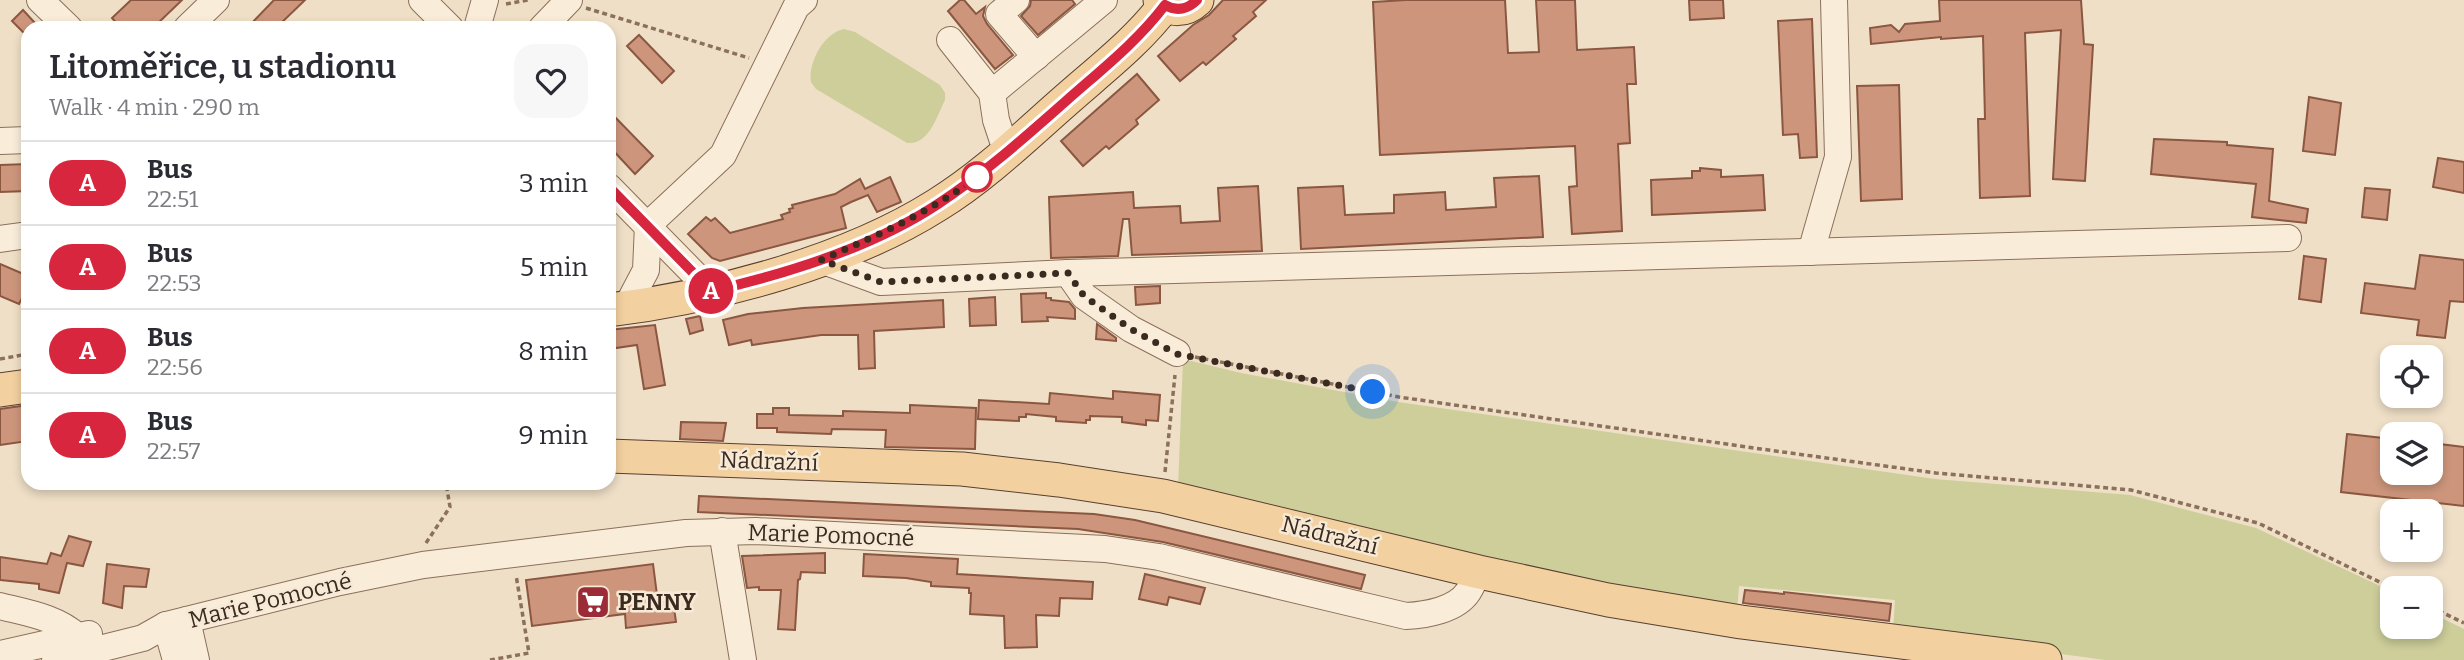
<!DOCTYPE html>
<meta charset="utf-8">
<style>
:root{--surface:#fff;--page:#f7f7f7;--text:#2b2b33;--muted:#7c7c81;--line:#e1e1e2}
body{margin:0;font-family:Bitter,serif;background:var(--page);color:var(--text);height:100vh;display:flex;flex-direction:column;font-size:26px;white-space:nowrap}
*{box-sizing:border-box;margin:0}
p{font-size:23px;color:var(--muted)}
.icon{flex:none;width:38px;height:38px;fill:none;stroke:currentColor;stroke-width:2;stroke-linecap:round;stroke-linejoin:round}
.map{position:relative;flex:1;overflow:hidden}
.side{position:absolute;left:21px;top:21px;width:595px;height:469px;display:flex;flex-direction:column;background:var(--surface);border-radius:21px;box-shadow:0 4px 10px #0003}
.side>*{flex:none}
.badge{padding:0 14px;border-radius:23px;font-size:24px;line-height:46px}
.buttons{position:absolute;left:2380px;top:345px;display:grid;gap:14px}
.buttons a{display:grid;place-items:center;width:63px;height:63px;border-radius:14px;background:var(--surface);box-shadow:0 4px 10px #0003;font-size:35px}
.you{position:absolute;width:35px;height:35px;margin:-18px;border:5px solid #fff;border-radius:50%;background:#1a73e8;box-shadow:0 0 0 10px #1a73e833}
.map>.badge{position:absolute;translate:-50% -50%;box-shadow:0 0 0 4px #fff}
.round{display:grid;place-items:center;flex:none;width:74px;height:74px;border-radius:21px;background:var(--page)}
.summary{display:flex;align-items:center;justify-content:space-between;height:119px;padding:0 28px}
h1{font-size:33px;font-weight:600;line-height:52px}
ul{padding:0;list-style:none}
li{display:flex;align-items:center;gap:21px;height:84px;padding:0 28px;border-top:2px solid var(--line)}
li div{flex:1}
li b{display:block;font-size:26px}
li em{font-style:normal}
li .badge{min-width:77px;font-weight:700;text-align:center}
.map>svg:first-child{display:block}
</style>
<div class="map">
<svg width="2464" height="660" viewBox="0 0 2464 660">
<rect width="100%" height="100%" fill="#efdfc7"/>
<g fill="#cdce9a">
<path d="M844 29 855 32 940 85 945 93V100C936 118 929 145 907 143L816 89 811 82C808 62 824 33 844 29Z"/>
<path d="M1183 359 1241 373 1398 402 1935 479 2130 495 2256 528 2378 585 2392 593V626H2431V613L2464 629V660H2105L1893 631 1895 600 1739 586 1737 612 1609 591 1178 488Z"/>
</g>
<g fill="#cd967c" stroke="#8b5741" stroke-width="2">
<path d="M131 0H182L153 28H121L112 18Z"/>
<path d="M274 0H305L276 28H247Z"/>
<path d="M960 0H964L976 14 985 7 983 16 987 24 1013 55 995 69 948 11Z"/>
<path d="M1031 0H1072L1075 4 1038 35 1021 16 1030 6Z"/>
<path d="M1223 0H1266L1253 12 1256 16 1233 36 1236 39 1206 65 1203 62 1180 81 1158 56 1193 25 1209 15Z"/>
<path d="M1406 0H1505L1508 53 1539 52 1536 0H1575L1577 50 1634 47 1636 84H1627L1630 143 1618 144 1622 231 1572 234 1569 187 1577 186 1575 146 1380 155 1373 2Z"/>
<path d="M1689 0H1723L1724 18 1690 20Z"/>
<path d="M1939 0H2081L2084 44 2093 45 2085 181 2053 179 2061 30 2025 33 2030 196 1980 198 1978 119H1985L1983 36 1941 39V37L1871 44 1870 28 1891 25 1899 32 1905 24 1940 21Z"/>
<path d="M23 10 35 23 24 33 12 21Z"/>
<path d="M1812 19 1817 157 1800 158 1798 134 1783 135 1778 21Z"/>
<path d="M639 35 674 71 662 83 627 46Z"/>
<path d="M1137 74 1159 100 1136 120 1138 124 1109 149 1106 146 1083 166 1061 141Z"/>
<path d="M1899 85 1902 199 1861 201 1857 86Z"/>
<path d="M2309 97 2341 103 2335 155 2303 151Z"/>
<path d="M609 111 653 156 635 174 609 146Z"/>
<path d="M2154 139 2227 142V145L2273 149 2269 201 2308 209 2306 223 2252 217 2256 184 2151 174Z"/>
<path d="M2438 158 2464 162V193L2433 187Z"/>
<path d="M28 164V191L0 192V165Z"/>
<path d="M1700 168 1721 170V177L1763 175 1765 210 1652 215 1651 180 1692 178V171H1700Z"/>
<path d="M1539 176 1543 237 1301 249 1298 188 1343 186 1345 215 1394 213V195L1445 192 1446 210 1496 207 1494 178Z"/>
<path d="M890 177 901 202 877 212 868 195 851 202 841 207 846 228 720 261 712 258 688 234 706 217 711 221 715 218 730 233 783 219 781 215 790 212 789 209 793 208 792 205 835 194 860 179 865 189Z"/>
<path d="M1258 186 1262 251 1132 255 1129 219H1123L1118 256 1051 258 1049 197 1133 192 1134 208 1180 206 1181 223 1220 221 1218 188Z"/>
<path d="M2365 188 2390 190 2387 220 2362 217Z"/>
<path d="M2420 255 2464 260V302L2450 301 2445 338 2417 335 2419 320 2361 313 2365 283 2415 289Z"/>
<path d="M2304 256 2326 259 2321 302 2299 299Z"/>
<path d="M0 264 28 276V301L22 298 19 304 0 296Z"/>
<path d="M1160 286V303L1136 305 1135 287Z"/>
<path d="M1046 293V298H1051V300L1069 302 1075 309V319L1047 317 1048 321 1022 322 1021 294Z"/>
<path d="M995 297 996 325 970 326 969 299Z"/>
<path d="M943 300 944 327 874 331 875 368 859 369 858 335H821L752 345 751 340 729 345 723 320 748 314 803 308Z"/>
<path d="M700 316 703 330 690 334 686 319Z"/>
<path d="M1097 324 1116 338V341L1096 339Z"/>
<path d="M655 325 665 385 644 389 637 345 609 349V330Z"/>
<path d="M1113 391 1160 395 1158 421 1146 420V425L1122 422V417L1090 416V420H1086V423L1056 421V417L1026 414V417H1019V421L978 419 979 400 1049 404 1050 393 1113 399Z"/>
<path d="M28 405V441L0 445V409Z"/>
<path d="M910 405 976 408 975 449 885 447 886 430 832 429 831 434 777 432V428H757V414H773V408H789V415L843 416V411L910 413Z"/>
<path d="M681 422 726 423 723 441 680 439Z"/>
<path d="M2347 434 2392 439V472H2431V443L2464 447V506L2341 492Z"/>
<path d="M699 496 1094 514 1135 520 1365 575 1361 589 1163 542 1078 529 698 512Z"/>
<path d="M69 536 91 542 83 566 67 563 59 593 39 589V584L0 580V557L47 564 51 553 61 556Z"/>
<path d="M825 553V573L801 572 800 579 798 580 795 630 778 629 781 590H759V587L747 588 742 556Z"/>
<path d="M864 554 958 559 957 574 1093 582 1092 599 1060 598 1059 616 1036 615 1037 647 1005 648 1004 616 970 614 971 593H969V588L931 586V582L906 578 863 576Z"/>
<path d="M107 564 149 569 146 587 124 586 122 608 103 603Z"/>
<path d="M653 564 658 603 673 601 676 622 626 628 625 614 532 626 526 580Z"/>
<path d="M1145 574 1205 588 1200 604 1169 597 1167 605 1139 599Z"/>
<path d="M1745 590 1784 594V592L1891 604 1889 621 1743 603Z"/>
</g>
<g fill="none" stroke-linecap="round" stroke-linejoin="round">
<g stroke="#8b705c" stroke-width="28">
<g id="minor">
<path d="M40 0 69 28"/>
<path d="M422 0 450 28"/>
<path d="M1016 0 999 14 1036 57"/>
<path d="M187 28 216 0"/>
<path d="M477 28 485 0"/>
<path d="M542 28 569 0"/>
<path d="M950 40 992 93 996 120 1007 153"/>
<path d="M992 93 1104 0"/>
<path d="M0 141 28 140"/>
<path d="M609 187 711 291"/>
<path d="M648 225 723 155 796 7 804 0"/>
<path d="M0 239 28 235"/>
<path d="M1811 252 1838 157 1834 0"/>
<path d="M821 260 881 282 1068 273 2288 238"/>
<path d="M1068 273 1084 296 1131 329 1177 353"/>
<path d="M626 308 646 270 648 225"/>
<path d="M722 531 743 660"/>
<path d="M0 606C27 613 56 617 77 636"/>
<path d="M187 620 196 660"/>
<path d="M166 625 176 660"/>
<path d="M0 654 89 634"/>
<path d="M55 660 143 638 166 625 340 582 423 565 686 533 756 531 1105 549 1159 557 1406 616C1426 615 1456 610 1468 592 1472 586 1475 578 1479 572"/>
</g>
</g>
<g stroke="#593f30" stroke-width="35">
<g id="major">
<path d="M1160 0C1171 12 1185 11 1197 0"/>
<path d="M609 310C714 297 847 262 937 205 984 176 1024 137 1065 101 1100 70 1137 42 1165 5"/>
<path d="M0 390 28 386"/>
<path d="M609 456 962 469 1059 480 1163 496 1479 572 1608 600 1741 622 2045 660"/>
</g>
</g>
<g stroke="#8b705c" stroke-width="3.5" stroke-dasharray="5 3.5" stroke-linecap="butt">
<path d="M506 4 528 0"/>
<path d="M586 8 749 58"/>
<path d="M1195 357 1399 397 1761 449 1936 473 2131 490 2258 523 2392 588"/>
<path d="M0 359 28 354"/>
<path d="M1165 472 1175 375"/>
<path d="M426 543 450 507 446 483"/>
<path d="M2431 607 2464 623"/>
<path d="M490 660 529 653 516 575"/>
</g>
<use href="#minor" stroke="#f9edda" stroke-width="26"/>
<use href="#major" stroke="#f2d09f" stroke-width="33"/>
</g>
<g fill="none" stroke-linecap="round" stroke-linejoin="round">
<g stroke="#fff" stroke-width="16">
<path id="line" d="M609 187 711 291C786 274 873 247 938 204 984 174 1025 137 1066 101 1101 70 1137 42 1165 5 1177 12 1188 9 1197 0"/>
</g>
<use href="#line" stroke="#d7263d" stroke-width="10"/>
<path stroke="#3b2a20" stroke-width="7" stroke-dasharray="0 12.6" d="M977 177C929 213 876 236 821 260L881 282 1068 273 1084 296 1131 329 1177 354 1373 392"/>
</g>
<defs>
<g id="supermarket-square" transform="scale(1.75)"><rect x="-9" y="-9" width="18" height="18" rx="4" fill="#9b2b37" stroke="#f6ead6"/><path d="M-6-5.5h2.5l.6 2H6L4.5 2H-2.5L-4.4-4H-6ZM-1.5 3.2a1.3 1.3 0 1 0 .1 0ZM3 3.2a1.3 1.3 0 1 0 .1 0Z" fill="#fff"/></g>
</defs>
<g fill-rule="evenodd">
<use href="#supermarket-square" x="593" y="602"/>
</g>
<circle fill="#fff" stroke="#d7263d" stroke-width="3.5" cx="977" cy="177" r="14"/>
<g text-anchor="middle" dominant-baseline="central" stroke-width="5" stroke-linejoin="round" paint-order="stroke">
<g font-size="23" fill="#3b2a20" stroke="#f6ead6">
<text transform="translate(769 461) rotate(2)">Nádražní</text>
<text transform="translate(831 535) rotate(2)">Marie Pomocné</text>
<text transform="translate(1330 535) rotate(14)">Nádražní</text>
<text transform="translate(270 600) rotate(-14)">Marie Pomocné</text>
</g>
<g font-size="23" font-weight="bold" fill="#3b2a20" stroke="#f6ead6" text-anchor="start">
<text x="618" y="602">PENNY</text>
</g>
</g>
</svg>
<div class="buttons">
<a><svg class="icon" aria-label="locate" viewBox="0 0 24 24"><circle cx="12" cy="12" r="6"/><path d="M12 2v4M12 18v4M2 12h4M18 12h4"/></svg></a>
<a><svg class="icon" aria-label="layers" viewBox="0 0 24 24"><path d="M12 4l9 5-9 5-9-5zM3 14l9 5 9-5"/></svg></a>
<a>+</a>
<a>−</a>
</div>
<div class="you" style="left:1373px;top:392px"></div>
<b class="badge" style="left:711px;top:291px;background:#d7263d;color:#fff">A</b>
<section class="side">
<div class="summary"><div><h1>Litoměřice, u stadionu</h1><p>Walk · 4 min · 290 m</p></div><a class="round"><svg class="icon" aria-label="heart" viewBox="0 0 24 24"><path d="M12 20l-8-8c-3-5 5-10 8-4 3-6 11-1 8 4z"/></svg></a></div>
<ul>
<li><span class="badge" style="background:#d7263d;color:#fff">A</span><div><b>Bus</b><p>22:51</p></div><em>3 min</em></li>
<li><span class="badge" style="background:#d7263d;color:#fff">A</span><div><b>Bus</b><p>22:53</p></div><em>5 min</em></li>
<li><span class="badge" style="background:#d7263d;color:#fff">A</span><div><b>Bus</b><p>22:56</p></div><em>8 min</em></li>
<li><span class="badge" style="background:#d7263d;color:#fff">A</span><div><b>Bus</b><p>22:57</p></div><em>9 min</em></li>
</ul>
</section>
</div>
